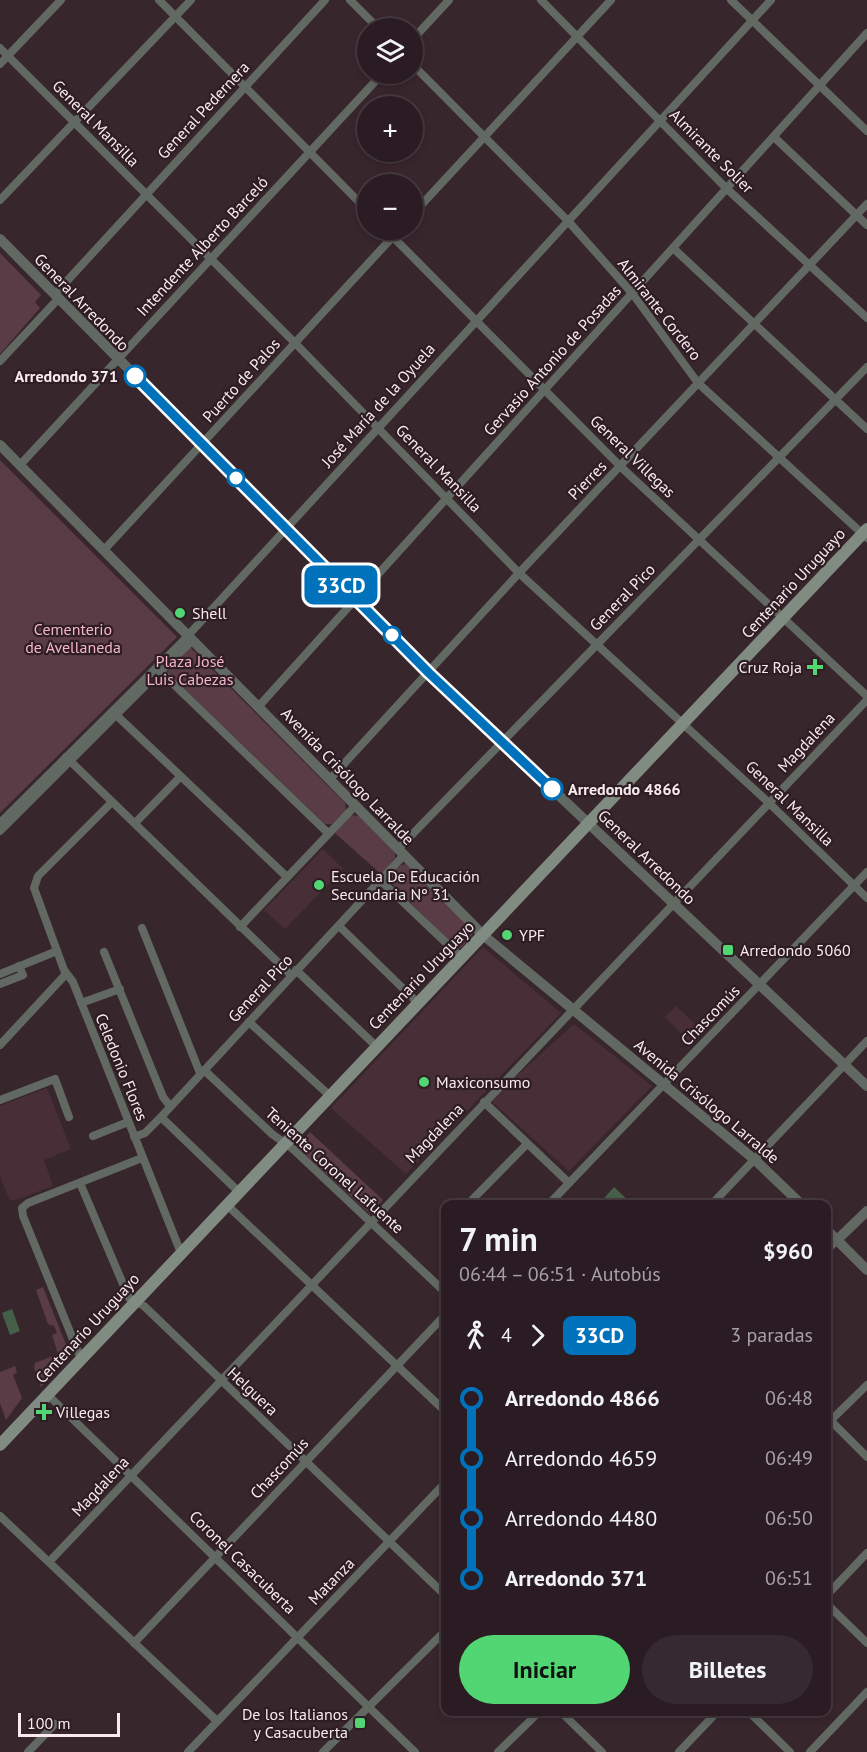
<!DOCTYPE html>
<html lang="es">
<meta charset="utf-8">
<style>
:root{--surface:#2a1c22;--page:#36292f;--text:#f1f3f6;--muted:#a5a1a5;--line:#463a40;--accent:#52d673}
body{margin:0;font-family:"PT Sans",sans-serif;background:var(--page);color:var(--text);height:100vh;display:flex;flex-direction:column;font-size:22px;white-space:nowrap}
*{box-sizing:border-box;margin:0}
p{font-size:20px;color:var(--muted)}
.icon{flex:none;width:33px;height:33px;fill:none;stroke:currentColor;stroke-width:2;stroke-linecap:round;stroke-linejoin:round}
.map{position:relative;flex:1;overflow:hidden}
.side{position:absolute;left:441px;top:1200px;width:390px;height:516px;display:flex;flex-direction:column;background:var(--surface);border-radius:12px;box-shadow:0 3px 9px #0003,0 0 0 2px var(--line)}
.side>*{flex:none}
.badge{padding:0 12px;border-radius:9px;font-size:21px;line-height:39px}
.buttons{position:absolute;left:357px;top:18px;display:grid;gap:12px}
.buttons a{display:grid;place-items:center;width:66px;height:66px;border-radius:50%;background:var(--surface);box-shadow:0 3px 9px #0003,0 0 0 2px var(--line);font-size:30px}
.scale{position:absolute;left:18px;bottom:15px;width:102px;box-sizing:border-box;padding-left:6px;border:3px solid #f8ebef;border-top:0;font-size:16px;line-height:21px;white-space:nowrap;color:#f8ebef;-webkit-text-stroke:4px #2e1d23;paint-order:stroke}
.map>.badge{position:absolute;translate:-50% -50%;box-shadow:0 0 0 3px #fff}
.legs{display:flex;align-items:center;gap:9px;height:66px;padding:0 18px;font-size:20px}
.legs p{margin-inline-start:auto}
.headline{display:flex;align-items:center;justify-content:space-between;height:102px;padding:0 18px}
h1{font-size:33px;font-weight:700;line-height:45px}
.action{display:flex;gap:12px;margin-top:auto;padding:12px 18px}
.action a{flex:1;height:69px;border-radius:36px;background:var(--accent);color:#111;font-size:24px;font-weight:700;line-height:69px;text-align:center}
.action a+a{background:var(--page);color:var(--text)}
ul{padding:0 18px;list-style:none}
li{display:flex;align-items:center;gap:21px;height:60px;font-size:22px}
li i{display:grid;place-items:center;width:9px;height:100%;margin:0 8px;background:currentColor}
li i::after{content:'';width:15px;height:15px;margin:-8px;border:4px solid;border-radius:50%;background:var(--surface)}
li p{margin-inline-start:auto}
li:first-child i{background:linear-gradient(#0000 50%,currentColor 0)}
li:last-child i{background:linear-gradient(currentColor 50%,#0000 0)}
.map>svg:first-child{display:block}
</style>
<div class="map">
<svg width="867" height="1752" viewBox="0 0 867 1752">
<rect width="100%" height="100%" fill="#38262d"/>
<g fill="#472e37">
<path d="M323 849 343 869 285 929 264 910Z"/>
<path d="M483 947 561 1013 406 1174 331 1108Z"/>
<path d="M676 1006 699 1028 688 1041 665 1017Z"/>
<path d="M574 1024 652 1086 569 1171 490 1100Z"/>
<path d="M47 1088 71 1149 44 1160 53 1186 13 1201 9 1199 0 1176V1106Z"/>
</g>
<g fill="#593c46">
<path d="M0 253 41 295 35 302 40 308 0 354Z"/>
<path d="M0 460 177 637 0 813Z"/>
<path d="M190 647 345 803 346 810 332 824H325L167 672Z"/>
<path d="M351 815 359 816 395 853V858L382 875 335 833Z"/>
<path d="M406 864 473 932 472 936 461 948H456L387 879 401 865Z"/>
<path d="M310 1132 383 1200 370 1214 297 1147Z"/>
<path d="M43 1287 69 1352 67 1359 41 1387 34 1367 35 1363 58 1354 52 1335 57 1333 54 1326 48 1324 36 1290Z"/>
<path d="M15 1366 17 1372 13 1375 22 1398 6 1420 0 1403V1372Z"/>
</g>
<g fill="#455f49">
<path d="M614 1187 632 1204H599Z"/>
<path d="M12 1309 20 1331 10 1335 2 1313Z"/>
</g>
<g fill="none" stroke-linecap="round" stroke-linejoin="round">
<g stroke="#626963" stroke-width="8">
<path d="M159 0 368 211"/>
<path d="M350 0 378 28"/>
<path d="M541 0 726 188 867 318"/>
<path d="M731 0 867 131"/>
<path d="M412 40 449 0"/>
<path d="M0 48 295 343 519 573 769 803 867 898"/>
<path d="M0 64 61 0"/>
<path d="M412 64 568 221 632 293 698 383 867 538"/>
<path d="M774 137 867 225"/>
<path d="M0 200 191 0"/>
<path d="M412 215 611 0"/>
<path d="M386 230 621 467 867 696"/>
<path d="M673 248 867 429"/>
<path d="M55 294 325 0"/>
<path d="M0 361 59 298"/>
<path d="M20 465 382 74"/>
<path d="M104 550 399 230"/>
<path d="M158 669 328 833"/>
<path d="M160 672 192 641"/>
<path d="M259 706 867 33"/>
<path d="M113 712 287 877"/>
<path d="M66 757 291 975"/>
<path d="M330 779 519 573 867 204"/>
<path d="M112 802 38 876 34 888 64 970 73 982 181 1253"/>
<path d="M0 823 183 641 771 0"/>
<path d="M135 823 180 777"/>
<path d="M0 831 144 687"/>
<path d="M398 849 867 367"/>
<path d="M381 881 461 957"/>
<path d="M339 926 418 1003"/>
<path d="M240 927 356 805"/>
<path d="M142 928 200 1073"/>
<path d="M104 952 163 1097 170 1106"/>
<path d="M296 970 376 1046"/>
<path d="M0 974 57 951"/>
<path d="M0 984 23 975 19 966"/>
<path d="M81 1003 120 989"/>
<path d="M249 1022 329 1095"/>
<path d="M0 1045 66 974"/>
<path d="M204 1070 272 1134 293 1149 446 1293"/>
<path d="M0 1100 55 1079 69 1117"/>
<path d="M484 1102 569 1183"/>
<path d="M161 1117 239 1192"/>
<path d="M93 1136 128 1122"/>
<path d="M134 1137 145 1133 161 1117 404 855"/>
<path d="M80 1183 129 1298 144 1306 446 1596"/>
<path d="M468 1204 527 1144"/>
<path d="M549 1204 867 872"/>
<path d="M712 1204 867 1041"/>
<path d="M227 1205 446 1412"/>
<path d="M826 1251 837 1240"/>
<path d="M81 1359 23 1216 22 1208 28 1203 142 1158"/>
<path d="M48 1395 415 1752"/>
<path d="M826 1416 867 1457"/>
<path d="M826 1425 867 1385"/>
<path d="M0 1516 217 1721"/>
<path d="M49 1562 867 700"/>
<path d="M826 1596 867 1553"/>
<path d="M826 1603 867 1643"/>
<path d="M134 1643 446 1314"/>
<path d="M561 1712 602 1752"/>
<path d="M749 1712 790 1752"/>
<path d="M28 1752 55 1724"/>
<path d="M188 1752 446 1482"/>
<path d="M323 1752 446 1630"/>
<path d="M498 1752 539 1712"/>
<path d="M679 1752 717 1712"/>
<path d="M810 1752 867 1692"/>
</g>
<g stroke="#626963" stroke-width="10">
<path d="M0 239 429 673 867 1086"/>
<path d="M0 445 483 935 755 1160 801 1204"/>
<path d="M826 1229 867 1270"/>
<path d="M837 1240 867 1211"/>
</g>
<path stroke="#808b82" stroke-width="12" d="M0 1445 867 529"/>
</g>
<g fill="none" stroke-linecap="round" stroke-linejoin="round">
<g stroke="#fff" stroke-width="14">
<path id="line-1" d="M135 376 429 673 552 789"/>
</g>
<use href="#line-1" stroke="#0072bc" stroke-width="9"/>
</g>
<g fill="#fff" stroke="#0072bc" stroke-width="3">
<circle cx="135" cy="376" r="10"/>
<circle cx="236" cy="478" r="8"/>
<circle cx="392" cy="635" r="8"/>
<circle cx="552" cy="789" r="10"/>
</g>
<g fill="#52d673" stroke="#2e1d23" stroke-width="2">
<circle cx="180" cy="613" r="6"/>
<path d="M812 658h6v6h6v6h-6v6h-6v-6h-6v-6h6z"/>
<circle cx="319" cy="885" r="6"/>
<circle cx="507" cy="935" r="6"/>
<rect x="722" y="944" width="12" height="12" rx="3"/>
<circle cx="424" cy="1082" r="6"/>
<path d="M41 1403h6v6h6v6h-6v6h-6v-6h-6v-6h6z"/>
<rect x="354" y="1717" width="12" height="12" rx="3"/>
</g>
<g text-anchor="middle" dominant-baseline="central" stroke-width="4.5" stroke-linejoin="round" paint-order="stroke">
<g font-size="16" fill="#f8ebef" stroke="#2e1d23">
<text transform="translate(203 110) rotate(-47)">General Pedernera</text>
<text transform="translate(96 123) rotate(45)">General Mansilla</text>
<text transform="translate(712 151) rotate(45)">Almirante Solier</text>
<text transform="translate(202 246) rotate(-47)">Intendente Alberto Barceló</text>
<text transform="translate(82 302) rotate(46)">General Arredondo</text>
<text transform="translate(660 309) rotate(52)">Almirante Cordero</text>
<text transform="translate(552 360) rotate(-48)">Gervasio Antonio de Posadas</text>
<text transform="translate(241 380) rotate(-48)">Puerto de Palos</text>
<text transform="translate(378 405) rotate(-48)">José María de la Oyuela</text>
<text transform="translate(633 456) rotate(44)">General Villegas</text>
<text transform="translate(439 468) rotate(46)">General Mansilla</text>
<text transform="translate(587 480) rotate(-46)">Pierres</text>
<text transform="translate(793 583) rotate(-47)">Centenario Uruguayo</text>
<text transform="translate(622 597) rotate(-46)">General Pico</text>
<text transform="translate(806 742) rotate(-47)">Magdalena</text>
<text transform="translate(348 776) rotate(46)">Avenida Crisólogo Larralde</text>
<text transform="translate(790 803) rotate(44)">General Mansilla</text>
<text transform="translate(647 857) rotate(44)">General Arredondo</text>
<text transform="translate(421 975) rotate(-46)">Centenario Uruguayo</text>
<text transform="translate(260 988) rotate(-47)">General Pico</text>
<text transform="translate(710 1015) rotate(-46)">Chascomús</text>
<text transform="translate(122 1067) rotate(68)">Celedonio Flores</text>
<text transform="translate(707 1101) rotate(40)">Avenida Crisólogo Larralde</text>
<text transform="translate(434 1133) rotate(-46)">Magdalena</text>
<text transform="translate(335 1170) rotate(42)">Teniente Coronel Lafuente</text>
<text transform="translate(87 1328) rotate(-47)">Centenario Uruguayo</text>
<text transform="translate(253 1391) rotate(43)">Helguera</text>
<text transform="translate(279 1468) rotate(-47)">Chascomús</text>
<text transform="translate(100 1486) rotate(-47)">Magdalena</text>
<text transform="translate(243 1562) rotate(44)">Coronel Casacuberta</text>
<text transform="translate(331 1581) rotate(-46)">Matanza</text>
</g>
<g font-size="16" font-weight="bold" fill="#f8ebef" stroke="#2e1d23" text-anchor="end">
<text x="118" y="376">Arredondo 371</text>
<text x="568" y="789" text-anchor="start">Arredondo 4866</text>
</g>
<g font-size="16" fill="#f8ebef" stroke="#2e1d23" text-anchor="start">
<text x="192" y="613">Shell</text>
<text x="802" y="667" text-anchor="end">Cruz Roja</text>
<text x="331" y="876">Escuela De Educación<tspan x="331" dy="18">Secundaria Nº 31</tspan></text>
<text x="519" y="935">YPF</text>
<text x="740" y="950">Arredondo 5060</text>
<text x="436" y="1082">Maxiconsumo</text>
<text x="56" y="1412">Villegas</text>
<text x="348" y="1714" text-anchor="end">De los Italianos<tspan x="348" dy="18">y Casacuberta</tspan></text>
</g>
<g font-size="16" fill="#f4b5ca" stroke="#2e1d23">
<text x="73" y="629">Cementerio<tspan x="73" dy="18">de Avellaneda</tspan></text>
<text x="190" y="661">Plaza José<tspan x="190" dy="18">Luis Cabezas</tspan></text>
</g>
</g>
</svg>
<div class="buttons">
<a><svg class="icon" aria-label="layers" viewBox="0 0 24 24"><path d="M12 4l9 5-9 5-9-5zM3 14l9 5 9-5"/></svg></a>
<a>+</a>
<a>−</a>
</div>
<div class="scale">100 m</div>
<b class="badge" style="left:341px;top:585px;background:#0072bc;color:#fff">33CD</b>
<section class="side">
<div class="headline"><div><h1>7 min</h1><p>06:44 – 06:51 · Autobús</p></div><b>$960</b></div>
<div class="legs"><svg class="icon" aria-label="walk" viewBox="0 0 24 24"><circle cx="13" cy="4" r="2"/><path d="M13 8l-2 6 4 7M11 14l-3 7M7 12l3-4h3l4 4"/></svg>4<svg class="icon" aria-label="forward" viewBox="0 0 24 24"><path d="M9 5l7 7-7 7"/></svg><b class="badge" style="background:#0072bc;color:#fff">33CD</b><p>3 paradas</p></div>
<ul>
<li><i style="color:#0072bc"></i><b>Arredondo 4866</b><p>06:48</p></li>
<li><i style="color:#0072bc"></i><span>Arredondo 4659</span><p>06:49</p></li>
<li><i style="color:#0072bc"></i><span>Arredondo 4480</span><p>06:50</p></li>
<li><i style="color:#0072bc"></i><b>Arredondo 371</b><p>06:51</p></li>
</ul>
<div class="action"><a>Iniciar</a><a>Billetes</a></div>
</section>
</div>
